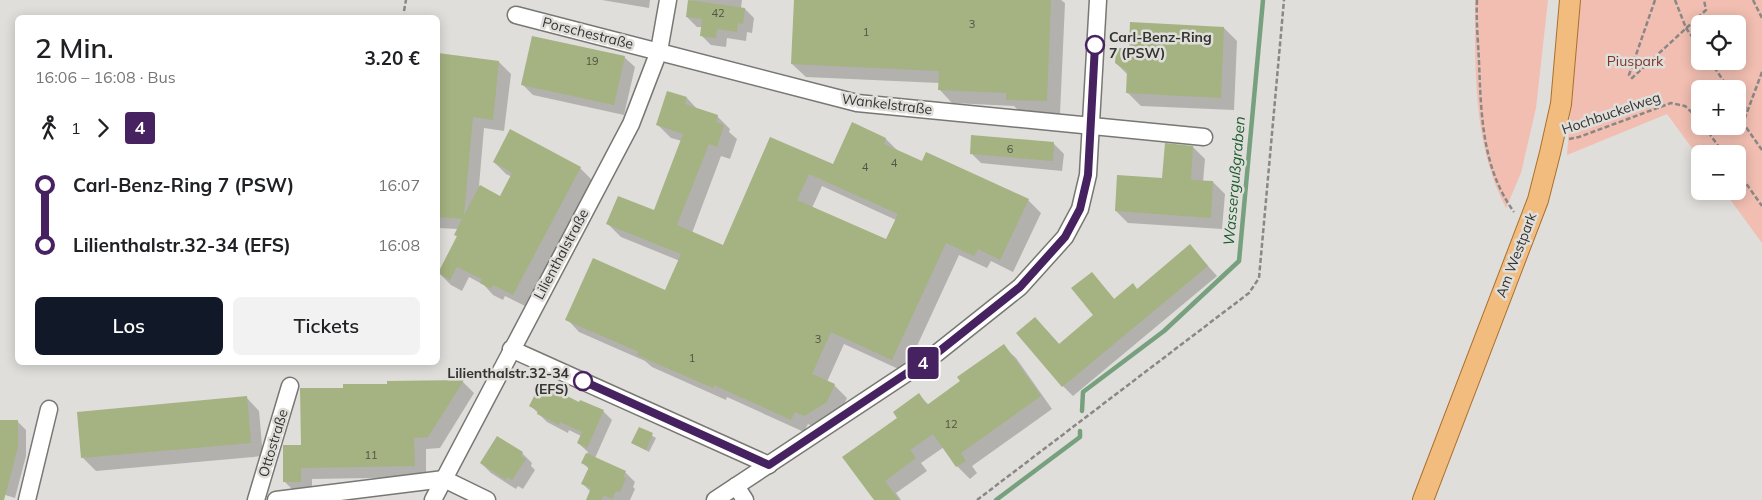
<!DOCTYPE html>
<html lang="de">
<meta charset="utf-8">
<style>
:root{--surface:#fff;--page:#f2f2f2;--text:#202124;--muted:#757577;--accent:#111827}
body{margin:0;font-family:Mulish,sans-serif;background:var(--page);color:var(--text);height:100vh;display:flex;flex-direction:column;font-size:19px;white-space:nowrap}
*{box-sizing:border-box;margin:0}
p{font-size:16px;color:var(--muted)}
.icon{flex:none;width:28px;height:28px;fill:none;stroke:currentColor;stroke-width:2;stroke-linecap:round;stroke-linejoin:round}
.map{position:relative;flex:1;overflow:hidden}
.side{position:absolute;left:15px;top:15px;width:425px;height:350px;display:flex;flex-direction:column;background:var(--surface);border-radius:8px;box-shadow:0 2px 12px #0003}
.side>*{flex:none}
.badge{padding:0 10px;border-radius:4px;font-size:18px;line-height:32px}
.tools{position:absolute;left:1691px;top:15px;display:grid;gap:10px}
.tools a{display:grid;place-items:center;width:55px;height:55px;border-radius:8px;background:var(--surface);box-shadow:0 2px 12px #0003;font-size:25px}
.map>.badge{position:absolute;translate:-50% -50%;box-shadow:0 0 0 2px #fff}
.legs{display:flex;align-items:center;gap:8px;height:55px;padding:0 20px;font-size:16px}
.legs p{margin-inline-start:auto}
.head{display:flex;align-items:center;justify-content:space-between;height:85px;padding:0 20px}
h1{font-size:28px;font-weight:600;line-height:38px}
.cta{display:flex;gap:10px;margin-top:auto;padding:10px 20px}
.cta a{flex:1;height:58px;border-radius:8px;background:var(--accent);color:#fff;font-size:20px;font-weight:600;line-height:58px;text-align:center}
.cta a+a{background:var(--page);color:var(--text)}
ul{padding:0 20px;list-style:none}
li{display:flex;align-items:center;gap:18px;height:60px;font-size:19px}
li i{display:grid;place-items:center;width:8px;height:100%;margin:0 6px;background:currentColor}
li i::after{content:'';width:12px;height:12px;margin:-6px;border:4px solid;border-radius:50%;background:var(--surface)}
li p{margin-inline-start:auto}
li:first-child i{background:linear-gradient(#0000 50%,currentColor 0)}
li:last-child i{background:linear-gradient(currentColor 50%,#0000 0)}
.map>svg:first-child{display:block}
</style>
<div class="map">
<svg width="1762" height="500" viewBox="0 0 1762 500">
<rect width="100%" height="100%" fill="#dfdeda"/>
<g fill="#f1beb1" fill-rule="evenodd">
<path d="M1475 0H1548L1536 108 1521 173 1506 208C1473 145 1475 70 1475 0Z"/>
<path d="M1581 0H1762V243L1724 191H1738V154H1700V159L1667 114 1567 155 1575 51ZM1700 24H1738V61H1700ZM1700 89H1738V126H1700Z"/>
</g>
<g fill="#0003" fill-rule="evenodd">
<path d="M602 0H650L649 8Z"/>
<path d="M690 0H742L741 8 745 9 754 18 752 33 747 32 746 41 727 38 726 47 711 45 701 35 702 27H697L687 17Z"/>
<path d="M795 0H1061L1065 3 1060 114 1021 113 1014 106 952 103 939 89V83L806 77 792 64Z"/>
<path d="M1224 28 1237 41 1234 110 1141 106 1128 93V75L1116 63 1130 50Z"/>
<path d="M438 55 499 62 511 74 504 131 484 128 479 186 501 198 512 177 506 174 494 162 580 168 592 180 525 306 505 296 503 300 493 295 484 285 469 277 462 291 451 285 439 273 458 237 455 235 458 229 438 228Z"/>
<path d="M624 57 635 67 624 115 533 95 523 85Z"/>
<path d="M687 98 698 110 717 116 730 129 729 132 737 139 730 159 721 156 692 233 724 246 770 138 834 166 853 124 886 139 899 152 923 163 1028 200 1041 213 1013 272 991 261 987 268 959 255 905 372 844 344 827 382 834 385 847 398 839 415 817 428 808 424 804 432 727 397 726 400 652 367 645 361 579 332 567 319 666 292 680 261 621 237 608 224 655 212 682 141 671 138 658 125ZM822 186 896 220 887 240 812 208Z"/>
<path d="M973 136 1054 144 1064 154 1062 171 981 163 971 153Z"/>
<path d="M1193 147 1205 159 1203 182H1213L1225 194 1222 229 1128 223 1116 211 1164 179Z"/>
<path d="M1190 246 1217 276 1073 396 1063 386 1035 318 1060 345 1094 315 1092 273 1115 300 1138 290Z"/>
<path d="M1003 346 1016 358 1052 409 972 466 977 473 970 479 957 466 944 447 921 463 927 471 896 493 901 500H874L899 418 919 395 929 405 962 382Z"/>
<path d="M388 382H463L474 393 440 448 426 449V477L312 479V493H296L284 481 302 446 344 389 388 385Z"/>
<path d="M246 397 259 411 263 456 96 471 83 458Z"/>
<path d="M580 404 603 411 612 420 595 458 625 472 635 482 633 487 635 489 630 500H587L591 492 582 483 589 469 583 463 588 452 578 443 581 436 569 430 568 433 547 422 531 406Z"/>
<path d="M0 421H17L26 430V456L15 498 2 494 0 492Z"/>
<path d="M639 428 656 438 649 452 632 443Z"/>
<path d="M522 453 532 463 531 466 535 470 523 489 518 486 516 489 491 473 481 463Z"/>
</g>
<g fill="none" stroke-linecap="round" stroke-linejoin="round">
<g stroke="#77a17e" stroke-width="4.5">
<path d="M1082 411 1083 392 1164 331 1239 261 1263 0"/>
<path d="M996 500 1080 437V431"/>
</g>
</g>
<g fill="#a5b281" fill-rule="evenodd">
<path d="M688 0 745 8 743 24 738 23 737 32 717 29 716 38 700 36 702 19 686 17Z"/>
<path d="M794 0H1051L1047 101 1006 100V93L938 90 939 71 791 64Z"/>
<path d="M1130 22 1224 27 1221 98 1126 93 1127 71 1115 63 1116 50 1120 48H1129Z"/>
<path d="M532 36 625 56 614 105 521 85Z"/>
<path d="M438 53 499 61 493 120 473 117 464 215 480 185 500 196 512 173 493 162 510 129 581 167 513 295 493 285 491 289 480 283 482 279 457 267 450 280 438 273 457 236 454 235 462 219 438 217Z"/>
<path d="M667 91 687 97 685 104 718 115 716 122 724 125 717 147 709 144 677 225 723 245 770 137 833 164 852 122 886 138 884 144 922 161 926 152 1029 199 1000 260 978 249 974 256 946 243 892 360 831 332 812 374 835 384 827 402 804 416 795 412 791 420 714 385 713 388 637 355 639 352 565 320 593 258 665 290 681 254 606 224 618 196 654 210 683 134 656 125ZM809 174 898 214 886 239 797 200Z"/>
<path d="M971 135 1054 142 1053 161 970 154Z"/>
<path d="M1165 143 1193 146 1191 180 1213 181 1211 218 1115 211 1117 175 1162 178Z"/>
<path d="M1190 244 1208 266 1062 387 1016 333 1035 317 1059 344 1093 315 1071 288 1092 272 1114 299 1133 283 1137 289Z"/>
<path d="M1004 344 1041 396 961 453 966 461 956 467 933 434 910 450 916 458 885 481 899 500H874L842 457 897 418 893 412 919 393 927 405 960 381 957 377Z"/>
<path d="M464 380 428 437 414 438 415 466 301 468V482H283V445H301L300 388H343V384H387V381Z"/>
<path d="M541 383 579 402 580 400 604 410 587 448 577 443 582 432 560 422 559 425 537 414 538 411 529 406Z"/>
<path d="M247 396 251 443 81 458 77 412Z"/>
<path d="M0 420H18V447L4 500H0Z"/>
<path d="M639 427 653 433 646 450 631 443Z"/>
<path d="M497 436 523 452 521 456 526 459 512 480 507 477 506 480 480 463Z"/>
<path d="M586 453 626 471 623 477 626 478 620 492 616 491 612 499 604 495 601 500H586L591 488 581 484 589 467 581 463Z"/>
</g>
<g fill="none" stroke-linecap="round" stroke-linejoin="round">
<g stroke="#787773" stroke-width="19">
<g id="minor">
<path d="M516 15 857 103 1204 137"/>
<path d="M511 349 769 465"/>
<path d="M736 486 745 500"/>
<path d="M27 500 49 409"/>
<path d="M256 500 290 386"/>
<path d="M276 500 444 479 487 500"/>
<path d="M433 500 631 124 659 51 668 0"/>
<path d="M715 500 937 353 1020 287 1065 237 1080 209 1088 175 1098 0"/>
</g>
</g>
<g stroke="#ab6f2c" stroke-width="22">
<path id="major" d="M1423 500 1538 200 1550 153 1561 104 1570 0"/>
</g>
<g stroke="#898885" stroke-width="2.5" stroke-dasharray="5 2.5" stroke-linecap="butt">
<path d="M1477 0C1476 20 1478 41 1479 61 1481 114 1482 168 1514 212"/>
<path d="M1655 0 1629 75 1632 78 1706 10 1704 0"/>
<path d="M1675 0 1686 28 1700 48"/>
<path d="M1753 0 1762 18"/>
<path d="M404 11 406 0"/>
<path d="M1710 61 1729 89"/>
<path d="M1762 72 1743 123 1762 150"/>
<path d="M1738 99 1748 111"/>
<path d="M1704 126 1724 154"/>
<path d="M1569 139 1579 137 1671 103 1685 106 1700 120"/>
<path d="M1738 172 1762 206"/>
<path d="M977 500 1249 293 1259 278 1284 0"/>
</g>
<use href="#minor" stroke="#fff" stroke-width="16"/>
<use href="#major" stroke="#f3bc7f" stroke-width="20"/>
</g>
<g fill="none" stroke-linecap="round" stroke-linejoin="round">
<g stroke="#fff" stroke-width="11">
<path id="line-1" d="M583 381 769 465 937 353 1020 287 1065 237 1080 209 1088 175 1095 45"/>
</g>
<use href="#line-1" stroke="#472261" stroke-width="8"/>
</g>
<g fill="#fff" stroke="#472261" stroke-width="2.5">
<circle cx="1095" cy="45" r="9"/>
<circle cx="583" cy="381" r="9"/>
</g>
<g text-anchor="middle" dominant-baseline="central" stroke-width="5" stroke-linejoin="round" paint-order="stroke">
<g font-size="11" fill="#505446">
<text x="718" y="13">42</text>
<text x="972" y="24">3</text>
<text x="866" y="32">1</text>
<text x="592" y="61">19</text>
<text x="1010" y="149">6</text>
<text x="894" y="163">4</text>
<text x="865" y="167">4</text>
<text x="818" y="339">3</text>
<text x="692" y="358">1</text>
<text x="951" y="424">12</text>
<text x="371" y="455">11</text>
</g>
<g font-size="14" fill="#343432" stroke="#dfdeda">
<text transform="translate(588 33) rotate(14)">Porschestraße</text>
<text transform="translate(887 104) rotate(7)">Wankelstraße</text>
<text transform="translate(1611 113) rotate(-19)">Hochbuckelweg</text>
<text transform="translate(561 254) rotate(-62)">Lilienthalstraße</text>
<text transform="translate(1516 255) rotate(-69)">Am Westpark</text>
<text transform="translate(273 443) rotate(-73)">Ottostraße</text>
</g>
<g font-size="14" font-weight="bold" fill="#343432" stroke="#dfdeda" text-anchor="start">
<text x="1109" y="37">Carl-Benz-Ring<tspan x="1109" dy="16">7 (PSW)</tspan></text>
<text x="569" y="373" text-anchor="end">Lilienthalstr.32-34<tspan x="569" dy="16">(EFS)</tspan></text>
</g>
<g font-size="14" fill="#7a3627" stroke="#dfdeda">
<text x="1635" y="61">Piuspark</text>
</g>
<g font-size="15" font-style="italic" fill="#1b5c2e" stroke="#dfdeda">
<text transform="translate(1234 181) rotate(-85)">Wassergußgraben</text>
</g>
</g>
</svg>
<div class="tools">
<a><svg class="icon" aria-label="locate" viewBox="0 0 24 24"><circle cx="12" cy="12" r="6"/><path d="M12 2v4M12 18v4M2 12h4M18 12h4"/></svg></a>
<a>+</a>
<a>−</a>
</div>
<b class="badge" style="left:923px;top:363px;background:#472261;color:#fff">4</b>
<section class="side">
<div class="head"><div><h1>2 Min.</h1><p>16:06 – 16:08 · Bus</p></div><b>3.20 €</b></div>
<div class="legs"><svg class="icon" aria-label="walk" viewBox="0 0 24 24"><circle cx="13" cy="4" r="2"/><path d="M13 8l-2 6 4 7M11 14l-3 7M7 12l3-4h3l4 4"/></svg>1<svg class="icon" aria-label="forward" viewBox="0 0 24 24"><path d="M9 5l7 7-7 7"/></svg><b class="badge" style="background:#472261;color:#fff">4</b></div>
<ul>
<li><i style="color:#472261"></i><b>Carl-Benz-Ring 7 (PSW)</b><p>16:07</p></li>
<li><i style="color:#472261"></i><b>Lilienthalstr.32-34 (EFS)</b><p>16:08</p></li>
</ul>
<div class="cta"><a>Los</a><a>Tickets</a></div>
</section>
</div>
